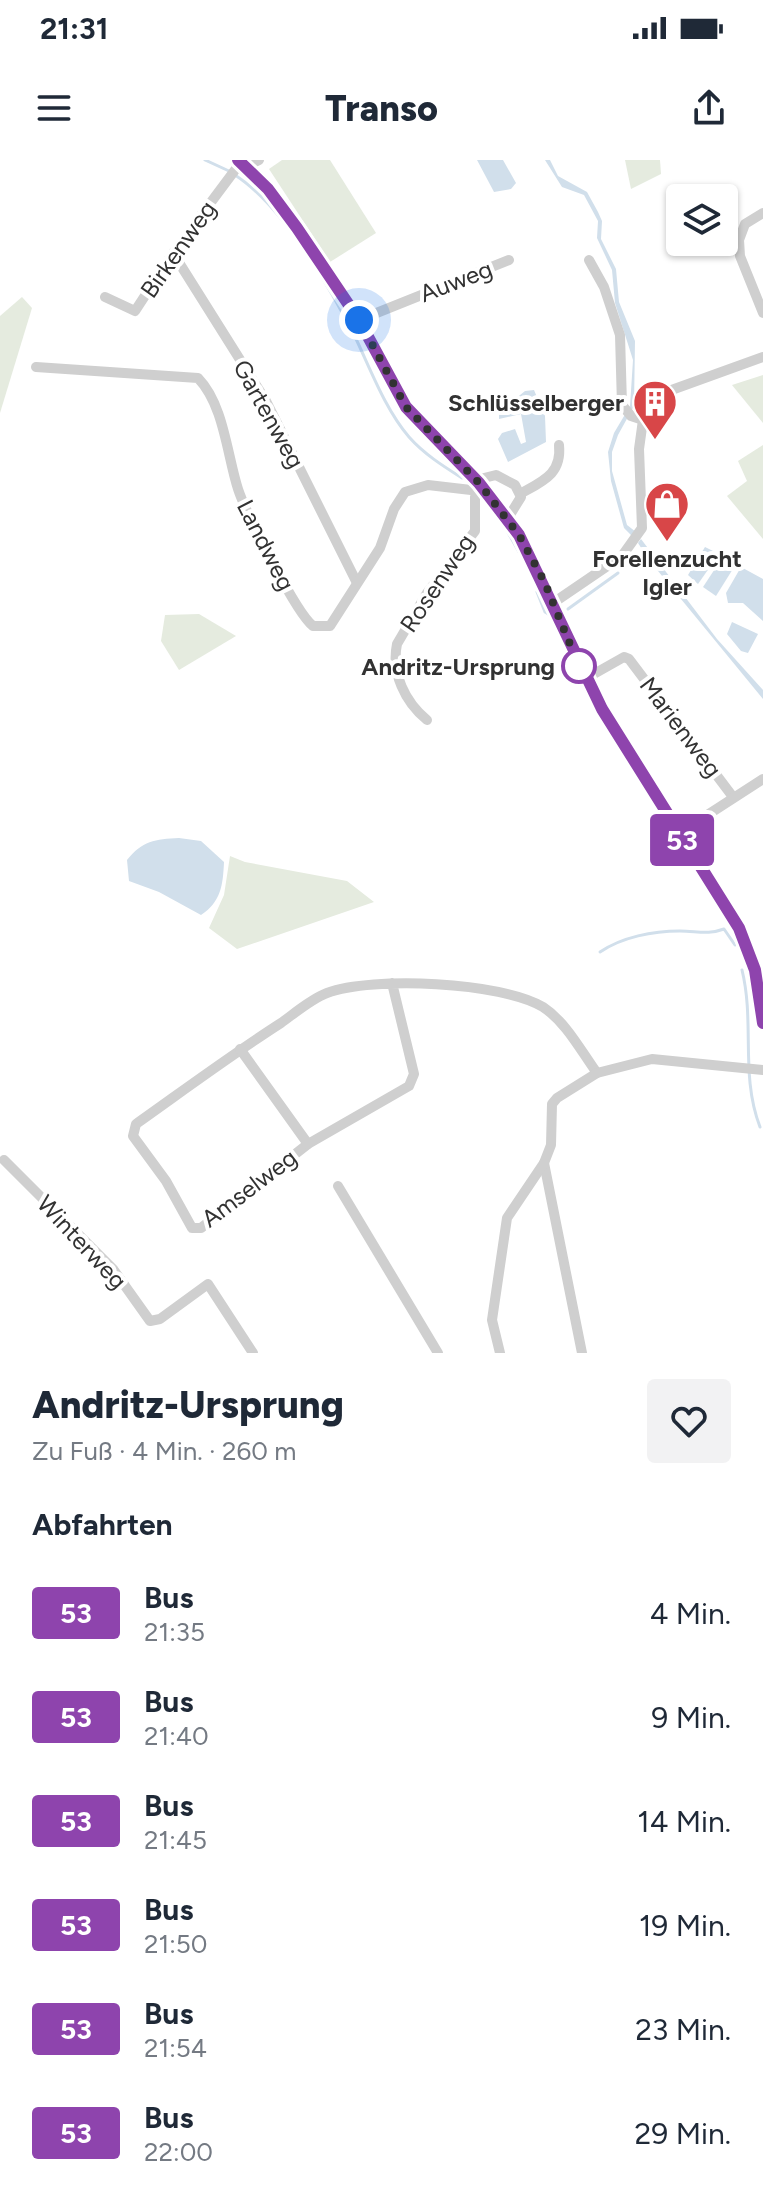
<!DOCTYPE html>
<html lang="de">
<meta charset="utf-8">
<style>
:root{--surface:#fff;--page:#f2f2f3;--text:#1f2937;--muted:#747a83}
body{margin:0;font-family:Figtree,sans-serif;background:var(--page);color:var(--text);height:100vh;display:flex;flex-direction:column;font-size:30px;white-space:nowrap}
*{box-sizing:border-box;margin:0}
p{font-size:26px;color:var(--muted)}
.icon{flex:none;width:44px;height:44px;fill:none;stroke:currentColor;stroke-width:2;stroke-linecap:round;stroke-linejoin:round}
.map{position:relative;height:1193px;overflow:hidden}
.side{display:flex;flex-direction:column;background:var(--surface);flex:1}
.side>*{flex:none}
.badge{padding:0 16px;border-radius:6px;font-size:28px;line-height:52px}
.controls{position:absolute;left:666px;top:24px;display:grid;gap:16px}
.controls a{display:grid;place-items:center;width:72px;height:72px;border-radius:8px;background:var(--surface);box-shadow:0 2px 6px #0004;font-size:40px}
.you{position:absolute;width:40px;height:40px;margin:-20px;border:6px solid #fff;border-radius:50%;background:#1a73e8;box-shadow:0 0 0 12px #1a73e833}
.map>.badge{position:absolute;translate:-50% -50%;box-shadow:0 0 0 4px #fff}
h2{padding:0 32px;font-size:30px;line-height:72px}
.round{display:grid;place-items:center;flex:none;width:84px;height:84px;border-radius:8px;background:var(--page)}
.head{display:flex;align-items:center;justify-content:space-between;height:136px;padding:0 32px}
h1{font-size:38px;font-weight:800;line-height:60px}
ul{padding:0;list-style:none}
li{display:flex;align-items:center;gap:24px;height:104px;padding:0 32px}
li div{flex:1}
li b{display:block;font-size:30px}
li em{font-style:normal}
li .badge{min-width:88px;font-weight:700;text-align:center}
.status{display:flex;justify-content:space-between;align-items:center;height:56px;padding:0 40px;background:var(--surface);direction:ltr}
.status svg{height:22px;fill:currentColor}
header{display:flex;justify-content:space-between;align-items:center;height:104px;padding:0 32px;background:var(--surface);font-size:36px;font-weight:800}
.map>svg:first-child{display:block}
</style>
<div class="status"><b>21:31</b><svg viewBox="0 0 49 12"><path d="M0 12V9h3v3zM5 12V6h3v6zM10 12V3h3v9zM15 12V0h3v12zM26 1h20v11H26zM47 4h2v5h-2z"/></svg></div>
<header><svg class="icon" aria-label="menu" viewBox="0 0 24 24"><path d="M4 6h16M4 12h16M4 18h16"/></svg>Transo<svg class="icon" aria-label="share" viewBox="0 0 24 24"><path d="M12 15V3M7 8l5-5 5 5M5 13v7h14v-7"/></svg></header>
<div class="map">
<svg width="763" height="1193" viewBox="0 0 763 1193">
<rect width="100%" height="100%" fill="#fff"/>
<g fill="#e5ebdf">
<path d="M282 0H330L376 73 330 102 269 9Z"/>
<path d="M625 0H660L661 14 631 29Z"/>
<path d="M22 137 32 148 0 253V156Z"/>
<path d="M763 215V263L732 225Z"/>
<path d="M763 285V379L727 336 747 321 738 301Z"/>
<path d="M199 454 236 476 179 510 161 481 165 455Z"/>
<path d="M230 696 245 702 347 721 374 742 237 789 209 768 224 735Z"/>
</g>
<g fill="#d1dfeb">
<path d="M477 0H503L516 23 511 29 494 32Z"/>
<path d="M545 0H550L558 16 587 32 598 52 602 61 601 79 616 109 619 142 635 181 634 246 618 275 612 292V311L627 365 636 372 633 377 624 368 611 321 608 292 614 273 630 246 633 200 615 143 612 110 597 78 598 61 584 35 562 27Z"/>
<path d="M534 230 545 256 546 282 508 302 498 279 502 273 515 269 521 284 526 282 521 254 499 259V252L525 231Z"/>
<path d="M641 379 717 479 763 530V539L649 400 638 383Z"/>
<path d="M705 387 719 394 698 424 688 415Z"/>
<path d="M724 395 736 404 716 436 703 427Z"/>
<path d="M741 407 763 419V461L743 443H728L726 433Z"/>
<path d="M732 462 758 474 748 493 741 491 727 474Z"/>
<path d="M179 678 201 681 224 702C223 725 221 742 201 755L159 732 129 721 127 700C142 681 155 679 179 678Z"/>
</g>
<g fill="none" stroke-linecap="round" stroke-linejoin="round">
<g stroke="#d1dfeb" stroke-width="3">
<path d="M205 0 229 11"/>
<path d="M235 15C284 47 331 129 357 181 372 213 386 250 409 277 424 294 443 306 462 318"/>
<path d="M506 369 519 392"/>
<path d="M634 406 649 398"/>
<path d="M537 432 545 452 550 455"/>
<path d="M568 449 618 413"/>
<path d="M600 792C622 777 653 771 680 771 697 771 708 775 724 769L735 785"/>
<path d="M742 810C755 863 740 915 760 967"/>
</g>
<g stroke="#cfcfcf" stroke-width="10">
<path d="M247 6 259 0"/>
<path d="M763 53 745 64 739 80 740 96 763 153"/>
<path d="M173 93 266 241 356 421"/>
<path d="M589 100 604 127 620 175 622 245 631 256 643 260"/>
<path d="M105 137 135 151 173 93 241 2"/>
<path d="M359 160 509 100"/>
<path d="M36 207 198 218C224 245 227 295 238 329 246 353 296 453 313 466H330L380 388 394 349 405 332 428 325 471 330 479 323"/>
<path d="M476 320 496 315 515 325 521 337 508 358"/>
<path d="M520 334C543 321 562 314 559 285"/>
<path d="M553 443 622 396 642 368 639 289 643 260 650 243 666 232 763 197"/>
<path d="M585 519 624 497 629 499 733 637"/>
<path d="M427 560C405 542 391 513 397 484L427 433 475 371V337L479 323"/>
<path d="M678 674 763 619"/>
<path d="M392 823 414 914 409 926 308 984 201 1068H192L166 1021 133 976 136 964C184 930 231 895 281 863 295 853 311 839 327 833 372 816 502 822 543 847 566 862 581 891 597 913"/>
<path d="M240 889 308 984"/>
<path d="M4 1000 113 1109 150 1161 160 1159 208 1124 253 1193"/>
<path d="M544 1003 582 1193"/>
<path d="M338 1026 438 1193"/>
<path d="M500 1193 492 1160 507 1058 544 1003 551 985 552 944 557 938 597 913 652 899 763 910"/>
</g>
<path stroke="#bcbcbc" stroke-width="14" d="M238 0 268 29 297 68 359 160 406 247 479 323 519 375 602 549 739 768 755 810 763 864"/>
</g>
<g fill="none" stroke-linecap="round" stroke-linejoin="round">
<g stroke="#fff" stroke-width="18">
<path id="line" d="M238 0 268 29 297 68 359 160 406 247 479 323 519 375 602 549 739 768 755 810 763 863"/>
</g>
<use href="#line" stroke="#8e44ad" stroke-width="12"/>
<path stroke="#323232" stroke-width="8" stroke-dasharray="0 14.4" d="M359 160 406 247 479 323 519 375 544 421 579 506"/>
</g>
<defs>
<g id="building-pin" transform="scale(2.3)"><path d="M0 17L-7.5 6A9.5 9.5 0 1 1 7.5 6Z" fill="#d84648" stroke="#fff"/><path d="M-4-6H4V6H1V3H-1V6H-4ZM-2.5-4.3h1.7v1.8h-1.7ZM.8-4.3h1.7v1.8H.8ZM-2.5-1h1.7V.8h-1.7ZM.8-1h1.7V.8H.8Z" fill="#fff"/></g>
<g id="shop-pin" transform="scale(2.3)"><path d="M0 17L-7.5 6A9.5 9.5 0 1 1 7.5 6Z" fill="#d84648" stroke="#fff"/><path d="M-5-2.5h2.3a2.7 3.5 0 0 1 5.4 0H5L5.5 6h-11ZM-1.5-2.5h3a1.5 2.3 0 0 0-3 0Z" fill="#fff"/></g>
</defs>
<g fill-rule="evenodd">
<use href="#building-pin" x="655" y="242"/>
<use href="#shop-pin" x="667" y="344"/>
</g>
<circle fill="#fff" stroke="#8e44ad" stroke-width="4" cx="579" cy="506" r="16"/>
<g text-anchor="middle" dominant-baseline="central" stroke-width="8" stroke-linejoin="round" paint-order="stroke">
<g font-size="24" fill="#323232" stroke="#fff">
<text transform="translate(178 89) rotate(-55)">Birkenweg</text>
<text transform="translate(456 121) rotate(-21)">Auweg</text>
<text transform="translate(269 254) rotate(61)">Gartenweg</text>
<text transform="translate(266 385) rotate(63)">Landweg</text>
<text transform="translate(437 423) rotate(-56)">Rosenweg</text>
<text transform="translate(681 567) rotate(53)">Marienweg</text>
<text transform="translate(249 1028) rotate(-37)">Amselweg</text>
<text transform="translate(82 1082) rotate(47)">Winterweg</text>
</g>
<g font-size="24" font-weight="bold" fill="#323232" stroke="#fff" text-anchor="end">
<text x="624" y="242">Schlüsselberger</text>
<text x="667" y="398" text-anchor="middle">Forellenzucht<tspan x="667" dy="28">Igler</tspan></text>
</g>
<g font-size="24" font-weight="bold" fill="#323232" stroke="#fff" text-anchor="end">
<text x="555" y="506">Andritz-Ursprung</text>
</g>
</g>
</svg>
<div class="controls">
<a><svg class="icon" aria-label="layers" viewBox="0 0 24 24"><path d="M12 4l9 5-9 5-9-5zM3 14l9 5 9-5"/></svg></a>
</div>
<div class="you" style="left:359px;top:160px"></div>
<b class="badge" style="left:682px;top:680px;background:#8e44ad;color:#fff">53</b>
</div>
<section class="side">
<div class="head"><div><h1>Andritz-Ursprung</h1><p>Zu Fuß · 4 Min. · 260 m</p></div><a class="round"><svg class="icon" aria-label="heart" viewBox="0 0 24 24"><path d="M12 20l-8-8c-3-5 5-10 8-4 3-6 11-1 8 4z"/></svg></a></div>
<h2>Abfahrten</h2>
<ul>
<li><span class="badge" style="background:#8e44ad;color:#fff">53</span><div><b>Bus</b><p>21:35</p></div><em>4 Min.</em></li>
<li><span class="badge" style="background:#8e44ad;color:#fff">53</span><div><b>Bus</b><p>21:40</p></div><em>9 Min.</em></li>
<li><span class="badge" style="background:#8e44ad;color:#fff">53</span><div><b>Bus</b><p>21:45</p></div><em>14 Min.</em></li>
<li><span class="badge" style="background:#8e44ad;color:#fff">53</span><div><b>Bus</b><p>21:50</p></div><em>19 Min.</em></li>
<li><span class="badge" style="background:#8e44ad;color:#fff">53</span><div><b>Bus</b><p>21:54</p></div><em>23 Min.</em></li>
<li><span class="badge" style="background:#8e44ad;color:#fff">53</span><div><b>Bus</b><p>22:00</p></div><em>29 Min.</em></li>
</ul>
</section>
